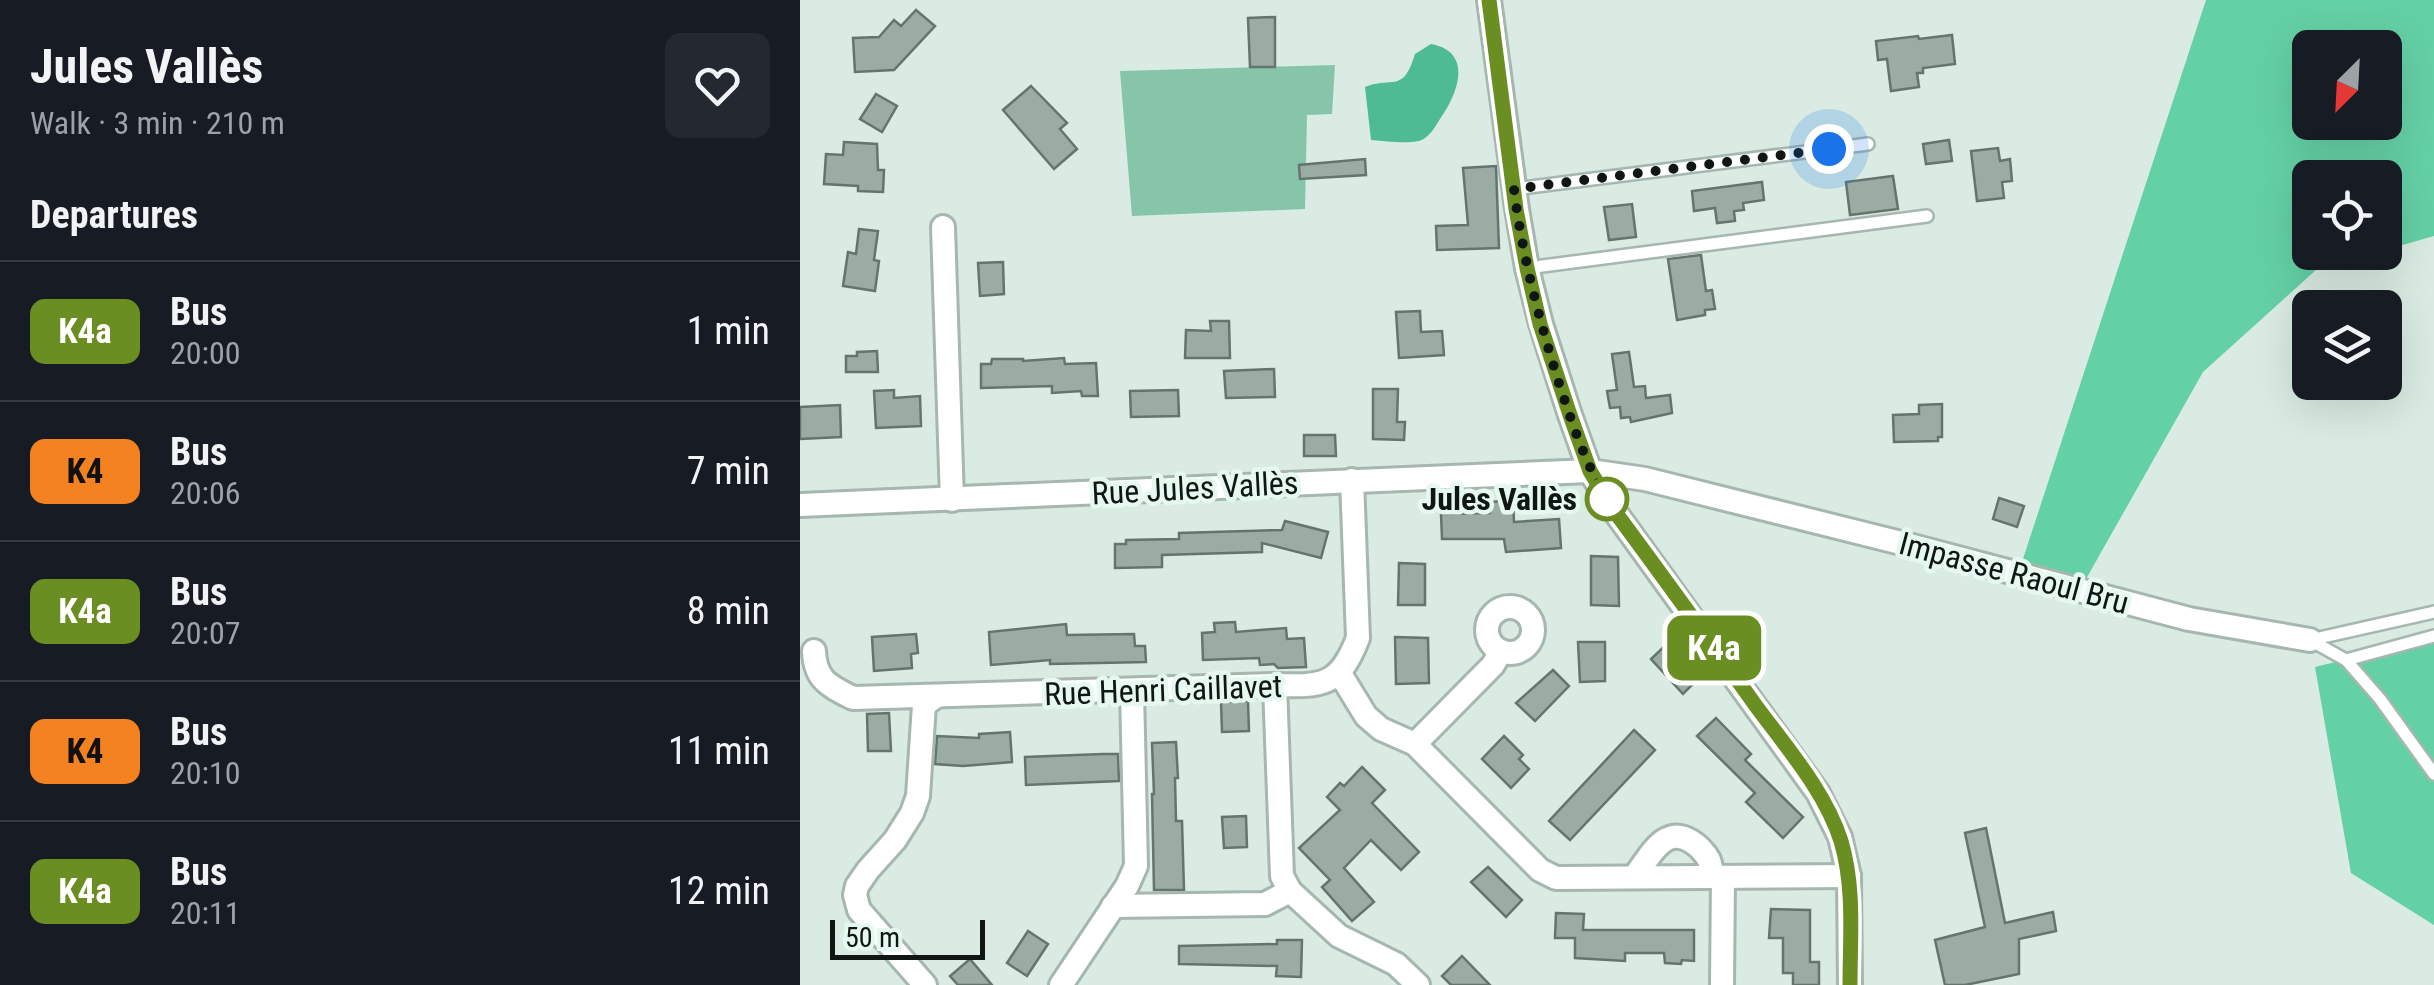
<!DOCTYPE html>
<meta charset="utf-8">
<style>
:root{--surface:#171b24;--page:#242831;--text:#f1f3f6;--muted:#9ea1a6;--line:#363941}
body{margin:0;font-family:"Roboto Condensed",sans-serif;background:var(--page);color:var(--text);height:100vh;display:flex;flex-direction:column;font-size:38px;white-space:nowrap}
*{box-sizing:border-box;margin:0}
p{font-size:32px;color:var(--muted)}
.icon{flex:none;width:55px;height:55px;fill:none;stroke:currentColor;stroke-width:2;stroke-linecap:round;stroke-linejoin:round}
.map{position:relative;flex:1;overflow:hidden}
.panel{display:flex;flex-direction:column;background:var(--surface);width:800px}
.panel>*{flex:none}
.badge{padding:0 20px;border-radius:15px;font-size:35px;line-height:65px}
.needle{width:65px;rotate:204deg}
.controls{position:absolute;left:1492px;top:30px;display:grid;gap:20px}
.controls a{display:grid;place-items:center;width:110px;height:110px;border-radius:15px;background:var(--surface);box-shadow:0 10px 40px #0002;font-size:50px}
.scale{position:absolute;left:30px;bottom:25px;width:155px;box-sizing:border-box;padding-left:10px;border:5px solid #101613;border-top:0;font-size:28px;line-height:35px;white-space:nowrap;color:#101613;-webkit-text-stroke:8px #e6f9f0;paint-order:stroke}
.you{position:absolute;width:50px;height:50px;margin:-25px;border:8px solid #fff;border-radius:50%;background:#1a73e8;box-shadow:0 0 0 15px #1a73e833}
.map>.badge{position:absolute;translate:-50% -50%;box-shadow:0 0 0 5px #fff}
h2{padding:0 30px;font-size:38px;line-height:90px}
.round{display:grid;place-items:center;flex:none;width:105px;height:105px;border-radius:15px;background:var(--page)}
.head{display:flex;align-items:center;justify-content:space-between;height:170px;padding:0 30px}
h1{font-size:48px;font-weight:700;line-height:75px}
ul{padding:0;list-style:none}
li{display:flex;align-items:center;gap:30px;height:140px;padding:0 30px;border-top:2px solid var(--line)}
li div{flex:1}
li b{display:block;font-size:38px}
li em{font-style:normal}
li .badge{min-width:110px;font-weight:700;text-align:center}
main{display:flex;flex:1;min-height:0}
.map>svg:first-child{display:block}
</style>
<main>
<section class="panel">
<div class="head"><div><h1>Jules Vallès</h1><p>Walk · 3 min · 210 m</p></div><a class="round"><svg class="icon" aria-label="heart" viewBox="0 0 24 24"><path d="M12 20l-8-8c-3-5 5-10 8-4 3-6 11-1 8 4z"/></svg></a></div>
<h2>Departures</h2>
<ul>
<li><span class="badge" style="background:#6b8e23;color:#fff">K4a</span><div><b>Bus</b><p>20:00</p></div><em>1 min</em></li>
<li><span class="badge" style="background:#f58220;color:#111">K4</span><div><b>Bus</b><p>20:06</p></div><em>7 min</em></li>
<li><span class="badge" style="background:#6b8e23;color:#fff">K4a</span><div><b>Bus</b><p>20:07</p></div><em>8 min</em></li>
<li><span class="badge" style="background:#f58220;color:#111">K4</span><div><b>Bus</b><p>20:10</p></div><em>11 min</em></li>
<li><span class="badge" style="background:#6b8e23;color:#fff">K4a</span><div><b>Bus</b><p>20:11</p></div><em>12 min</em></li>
</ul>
</section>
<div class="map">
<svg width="1634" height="985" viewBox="0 0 1634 985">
<rect width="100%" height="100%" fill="#d9ebe3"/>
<path fill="#86c5aa" d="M535 65 532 114 507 115 505 209 332 216 320 71Z"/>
<g fill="#64d0a6" fill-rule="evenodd">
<path d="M1406 0H1634V236L1585 250V178H1510V252L1577 253 1516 270 1403 372 1286 579 1221 565ZM1510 48H1585V122H1510Z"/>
<path d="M1634 638V925L1551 873 1515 667Z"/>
</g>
<path fill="#4ebb92" d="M631 44C674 52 658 94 640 119 635 127 629 138 619 141 605 144 585 141 571 140L565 87C593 76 603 94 615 54Z"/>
<g fill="#9baca4" stroke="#65756d" stroke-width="2.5">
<path d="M116 10 135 26 94 70 55 72 53 38 79 37 94 20 101 26Z"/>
<path d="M475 17V67H450L448 18Z"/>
<path d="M1152 35 1155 64 1123 68V73H1117L1119 87 1091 91 1087 59 1078 60 1076 41 1118 36 1119 39Z"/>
<path d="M231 86 267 123 260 129 277 149 254 169 203 110Z"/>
<path d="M76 94 97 106 82 132 60 119Z"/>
<path d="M1149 140 1152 161 1126 164 1123 144Z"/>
<path d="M44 142 77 144 78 170H84L83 192 58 191V186L24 184 26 154 43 155Z"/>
<path d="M1198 148 1200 161 1210 159 1212 181 1202 182 1204 198 1177 201 1171 151Z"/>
<path d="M565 159 566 175 500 179 499 165Z"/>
<path d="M696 166 699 248 637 250 636 226 668 225 663 168Z"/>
<path d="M1093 176 1098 209 1050 215 1046 182Z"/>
<path d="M962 182 964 200 943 203 944 210 934 211 935 221 917 223 915 208 894 211 892 191Z"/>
<path d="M832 204 836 237 809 240 804 207Z"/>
<path d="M59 229 78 231 74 260 79 261 75 291 43 286 48 252 56 254Z"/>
<path d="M901 255 906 291 912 290 915 309 905 310V315L877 320 868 259Z"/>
<path d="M203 262 204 294 180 296 178 263Z"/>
<path d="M620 311 621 332 642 331 644 355 599 358 596 312Z"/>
<path d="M410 321H429L430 358H385L386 330 411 331Z"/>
<path d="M77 351 78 372H46V356H57V352Z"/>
<path d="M829 352 834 387 845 386 846 398 870 395 872 413 831 422 830 417 821 418 820 407 810 408 807 391 817 390 812 354Z"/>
<path d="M264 358 265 364 296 363 298 396H282L281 391 252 393V386L181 388V364H191L192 359H223V361Z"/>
<path d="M474 369 475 397 426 398 424 371Z"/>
<path d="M573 389H598L597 422H605L604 440 573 439Z"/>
<path d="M94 390V398L120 396 121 426 76 428 74 391Z"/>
<path d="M378 390 379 416 331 417 330 391Z"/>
<path d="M1142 404V437H1138V441L1094 442 1093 415 1119 414V405Z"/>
<path d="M40 405 41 437 0 439V407Z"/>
<path d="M504 435H535L536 456H504Z"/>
<path d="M1199 498 1224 506 1217 527 1193 519Z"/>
<path d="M713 500 714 522 759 519 761 548 706 552 704 539H642L641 514 690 513 691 502Z"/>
<path d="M485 521 528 532 521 558 462 543V552L362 555V567L315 568V544H326V540L379 539V533L482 530Z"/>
<path d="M791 556 818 557 819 606 791 605Z"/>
<path d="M599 563 625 564V605H598Z"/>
<path d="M435 622 436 632 486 628 487 639 504 638 506 667 478 668 474 664 460 665 459 658 403 660 402 633 415 632 414 623Z"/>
<path d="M266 624 267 635 334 634 335 646H345L346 662 250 664V660L191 665 189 632Z"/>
<path d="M116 634 118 653 111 654 112 668 74 671 72 637Z"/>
<path d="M595 637 628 638 629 683 596 684Z"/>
<path d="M870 641 903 674 883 694 851 659Z"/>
<path d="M778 642H805V681L780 682Z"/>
<path d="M753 670 769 686 735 721 716 703Z"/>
<path d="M448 701 449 731 422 732 421 702Z"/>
<path d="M89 713 91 751H68L67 714Z"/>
<path d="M916 718 951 754 945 760 1003 817 983 838 946 802 955 793 897 736Z"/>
<path d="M834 730 855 750 770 840 749 821Z"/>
<path d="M210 732 212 762 163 766 135 764 137 736 179 738V734Z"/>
<path d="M704 736 723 755 719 759 729 769 711 788 682 759Z"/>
<path d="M376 742 378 778H375L376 821H382L384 890H354L352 794H354L352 743Z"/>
<path d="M303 754H318L319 781 226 785 225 757Z"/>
<path d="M562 767 585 790 572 803 619 852 601 870 571 840 544 868 574 902 552 921 522 887 530 880 499 848 540 810 527 797 540 783 544 786Z"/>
<path d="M446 816 447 847 424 848 422 817Z"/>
<path d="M1186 828 1205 923 1253 912 1256 931 1219 939V974L1165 985H1145L1135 940 1185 927 1165 833Z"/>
<path d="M688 867 722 900 706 917 671 882Z"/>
<path d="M971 909 1010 910V962H1019V985H993V973H983V938H969Z"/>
<path d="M756 913 784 914 783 930H894V961L882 960 881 964 865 963 864 953H825V961L775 958V938H755Z"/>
<path d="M228 931 248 944 227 976 207 963Z"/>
<path d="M477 940H502L501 977 476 976 477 966 379 964V946L477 944Z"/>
<path d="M662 956 690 985H651L642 976Z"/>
<path d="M170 959 192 985H158L150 976Z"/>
</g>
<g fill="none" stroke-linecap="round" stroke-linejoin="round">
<g stroke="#a5b7ae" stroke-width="16">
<g id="service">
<path d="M714 189 1068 144"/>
<path d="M727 268 1127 216"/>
<path d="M1510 640 1546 660 1580 699 1634 774"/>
<path d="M1510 640 1634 612"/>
<path d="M1546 660 1634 636"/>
</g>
</g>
<g stroke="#a5b7ae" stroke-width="28">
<g id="minor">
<path d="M689 0 717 209 727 268 741 324 770 415 790 471 813 509 1018 793 1040 837 1049 876 1050 985"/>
<path d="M143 227 152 500"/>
<path d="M0 505 790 471 845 479 1109 545 1389 619 1510 640"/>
<circle cx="710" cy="630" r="23"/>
<path d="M14 651C15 680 29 686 53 698L475 685C522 686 539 687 558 638L552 480"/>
<path d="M539 672 566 716 581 729 615 744 740 870 756 878 1049 876"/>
<path d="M475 685 482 876 490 891 539 936 596 964 618 985"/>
<path d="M615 744 693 665 701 651"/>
<path d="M834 877C843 866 854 845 867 839 883 831 901 846 909 860 911 865 911 871 913 877"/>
<path d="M313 906 465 904 490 891"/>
<path d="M125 985 59 910 55 895 57 886 68 870 95 840 112 813 118 796 124 705 135 697"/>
<path d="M261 985 327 886 336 866 332 691"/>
<path d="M922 985 923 877"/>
</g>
</g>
<use href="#service" stroke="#fff" stroke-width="11"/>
<use href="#minor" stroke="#fff" stroke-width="22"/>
</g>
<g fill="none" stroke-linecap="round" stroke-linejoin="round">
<g stroke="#fff" stroke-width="22">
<path id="line" d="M689 0 716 209 727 268 740 324 770 415 790 471 813 509C861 574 909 640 956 706 987 748 1025 791 1041 841 1055 888 1050 937 1050 985"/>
</g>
<use href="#line" stroke="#6b8e23" stroke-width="15"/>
<path stroke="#101613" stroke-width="10" stroke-dasharray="0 18" d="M807 499C784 461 771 420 757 377 738 315 722 254 714 189L1029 149"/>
</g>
<circle fill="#fff" stroke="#6b8e23" stroke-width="5" cx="807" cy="499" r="20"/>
<g text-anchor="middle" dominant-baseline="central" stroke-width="9" stroke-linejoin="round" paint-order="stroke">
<g font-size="32" fill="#101613" stroke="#e6f9f0">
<text transform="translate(395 488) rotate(-3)">Rue Jules Vallès</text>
<text transform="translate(1214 573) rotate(15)">Impasse Raoul Bru</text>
<text transform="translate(363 690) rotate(-2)">Rue Henri Caillavet</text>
</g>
<g font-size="32" font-weight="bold" fill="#101613" stroke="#e6f9f0" text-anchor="end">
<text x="777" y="499">Jules Vallès</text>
</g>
</g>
</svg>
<div class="controls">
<a><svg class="needle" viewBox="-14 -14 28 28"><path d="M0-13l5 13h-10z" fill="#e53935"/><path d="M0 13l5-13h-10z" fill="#9ea1a6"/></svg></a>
<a><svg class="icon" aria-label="locate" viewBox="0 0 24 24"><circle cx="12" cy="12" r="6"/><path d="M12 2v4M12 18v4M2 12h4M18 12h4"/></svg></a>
<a><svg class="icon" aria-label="layers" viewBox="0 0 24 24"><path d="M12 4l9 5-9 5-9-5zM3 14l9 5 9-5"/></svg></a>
</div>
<div class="scale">50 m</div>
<div class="you" style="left:1029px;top:149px"></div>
<b class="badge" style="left:914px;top:648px;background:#6b8e23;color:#fff">K4a</b>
</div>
</main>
